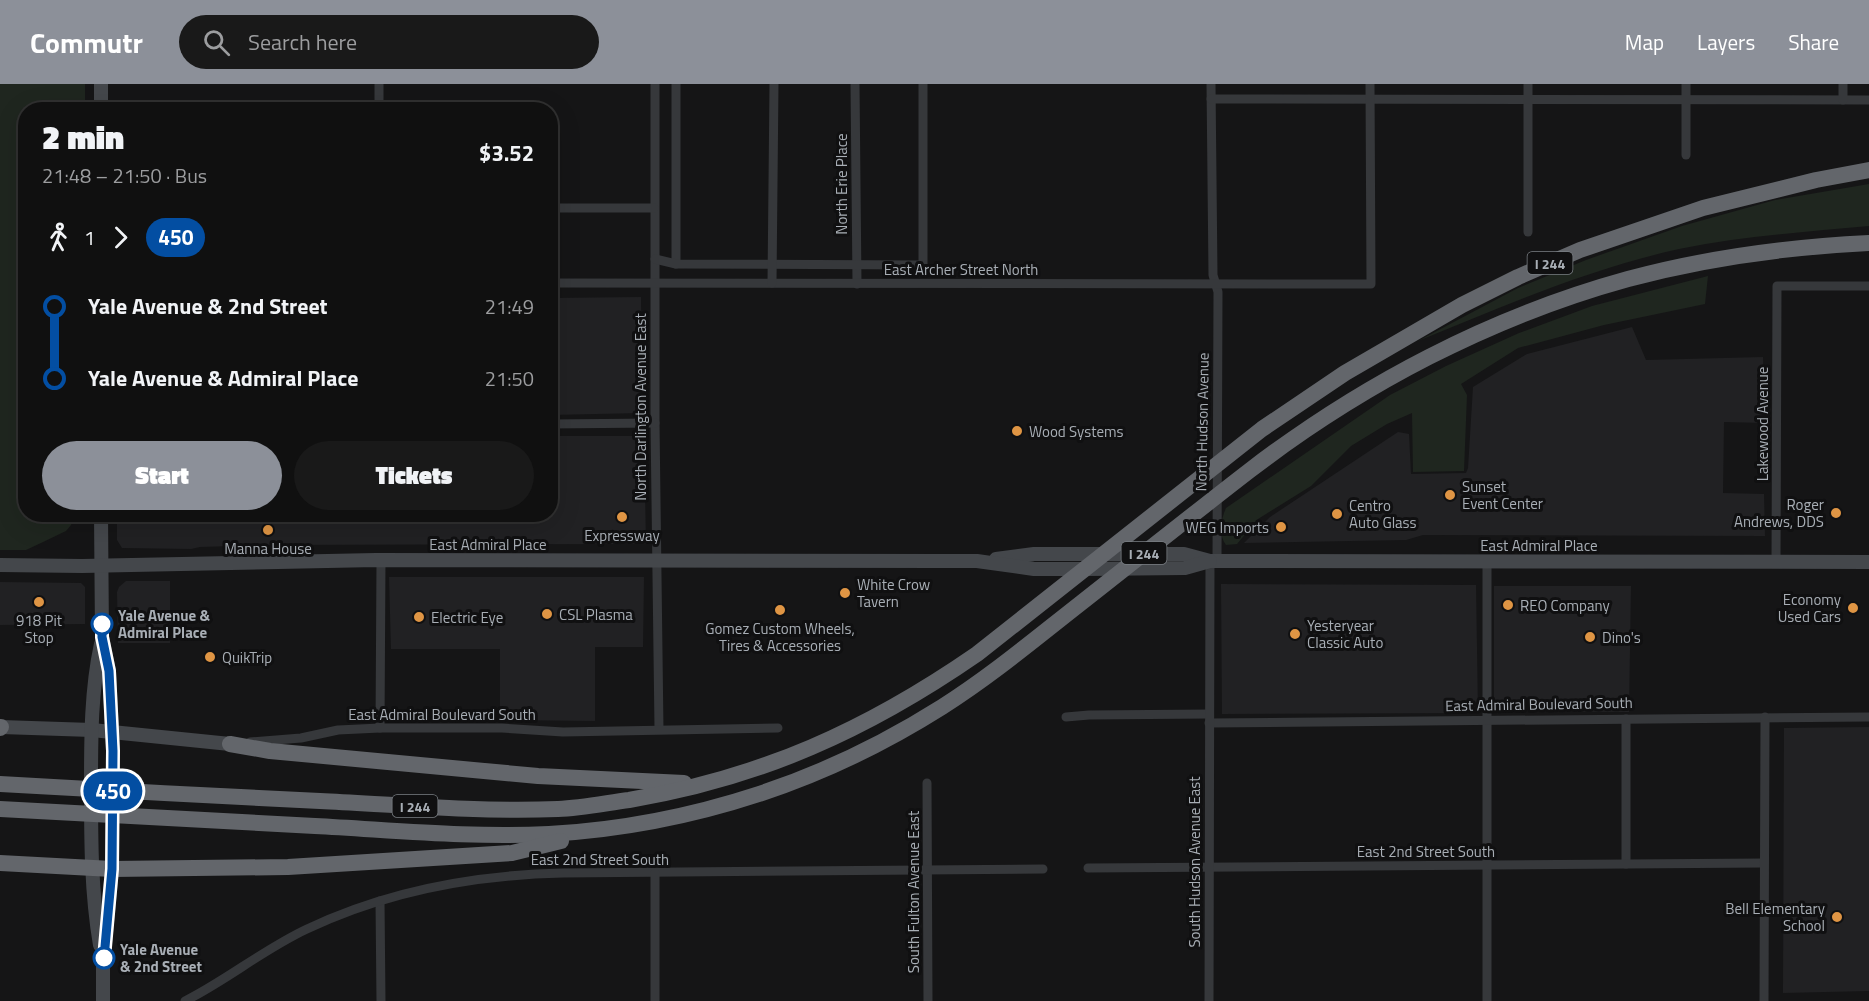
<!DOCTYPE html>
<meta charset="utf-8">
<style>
:root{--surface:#101010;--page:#191919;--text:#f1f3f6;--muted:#9c9d9f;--line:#303030;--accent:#8c9099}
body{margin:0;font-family:"Titillium Web",sans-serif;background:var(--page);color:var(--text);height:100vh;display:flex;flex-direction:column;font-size:22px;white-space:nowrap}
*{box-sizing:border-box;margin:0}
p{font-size:20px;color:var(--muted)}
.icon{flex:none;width:33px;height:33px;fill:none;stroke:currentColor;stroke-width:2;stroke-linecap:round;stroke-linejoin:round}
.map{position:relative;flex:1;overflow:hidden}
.drawer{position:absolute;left:18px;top:18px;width:540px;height:420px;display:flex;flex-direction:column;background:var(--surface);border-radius:24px;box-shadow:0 6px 24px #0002,0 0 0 2px var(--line)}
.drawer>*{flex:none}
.badge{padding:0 12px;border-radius:20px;font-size:21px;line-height:39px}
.map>.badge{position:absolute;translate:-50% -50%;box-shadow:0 0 0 3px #fff}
.legs{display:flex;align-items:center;gap:9px;height:66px;padding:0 24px;font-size:20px}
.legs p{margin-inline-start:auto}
.overview{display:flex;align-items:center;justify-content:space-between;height:102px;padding:0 24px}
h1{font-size:33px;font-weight:800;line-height:45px}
.action{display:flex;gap:12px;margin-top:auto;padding:12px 24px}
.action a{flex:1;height:69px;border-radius:36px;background:var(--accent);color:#fff;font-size:24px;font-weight:800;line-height:69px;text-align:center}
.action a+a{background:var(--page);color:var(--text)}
ul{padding:0 24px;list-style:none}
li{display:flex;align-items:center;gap:21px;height:72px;font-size:22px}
li i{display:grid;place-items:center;width:9px;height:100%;margin:0 8px;background:currentColor}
li i::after{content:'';width:15px;height:15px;margin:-8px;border:4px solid;border-radius:50%;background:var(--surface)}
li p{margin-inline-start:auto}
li:first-child i{background:linear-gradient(#0000 50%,currentColor 0)}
li:last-child i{background:linear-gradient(currentColor 50%,#0000 0)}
header{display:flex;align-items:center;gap:36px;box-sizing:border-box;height:84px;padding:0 30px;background:var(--accent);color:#fff}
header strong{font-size:28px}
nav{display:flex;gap:33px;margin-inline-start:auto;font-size:21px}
.search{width:420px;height:54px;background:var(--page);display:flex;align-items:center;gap:15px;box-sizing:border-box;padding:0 21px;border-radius:33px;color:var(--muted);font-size:22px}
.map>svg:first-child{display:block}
</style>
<header>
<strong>Commutr</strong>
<div class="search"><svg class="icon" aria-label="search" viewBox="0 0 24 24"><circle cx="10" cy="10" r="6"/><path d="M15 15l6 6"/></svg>Search here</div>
<nav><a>Map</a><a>Layers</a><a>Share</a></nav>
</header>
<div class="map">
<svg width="1869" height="917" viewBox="0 0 1869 917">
<rect width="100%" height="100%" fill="#151516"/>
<g fill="#212123">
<path d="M641 213 642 329 551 331V214Z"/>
<path d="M1632 243 1646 276 1763 273 1765 339 1724 338 1723 409 1764 410 1765 452 1423 451 1406 456 1244 459 1270 433 1398 348 1409 350 1411 390 1466 389 1468 384 1473 303 1527 270Z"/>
<path d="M551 352H644L646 460 264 461 200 463 191 465 122 464 117 456V431L550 430Z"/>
<path d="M389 493H644L643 563H595V637L500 636V565H391Z"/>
<path d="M126 497H170V559H118L117 508 119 503Z"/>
<path d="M0 498 81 499 85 503V540L0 541Z"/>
<path d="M1221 500 1476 501 1478 629 1222 630Z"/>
<path d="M1494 502H1631L1629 628 1494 627Z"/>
<path d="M1869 643V907L1783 909 1784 644Z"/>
</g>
<g fill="#1f261f">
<path d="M0 0H85V25L26 26V430L75 431 71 441 66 447 41 459 26 466H0Z"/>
<path d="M1869 100V142C1806 148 1742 152 1679 165 1589 185 1503 222 1418 257L1518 204 1586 176 1682 142 1775 116Z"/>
<path d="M1708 192 1705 220 1604 241 1518 264 1461 300 1467 311 1464 387 1413 388 1412 329 1387 340 1351 362 1311 402 1258 435 1237 460 1226 461C1218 451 1221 435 1226 424L1390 311 1446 282 1519 249 1592 222Z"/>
</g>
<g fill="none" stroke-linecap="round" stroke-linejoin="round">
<g stroke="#36383b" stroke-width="9">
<path d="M379 0V26"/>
<path d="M655 0V339L659 645"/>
<path d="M676 0V180"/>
<path d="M855 0 857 200"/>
<path d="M1211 0 1213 191 1218 208 1217 477"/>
<path d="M1211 15 1869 16"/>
<path d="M1843 16V0"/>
<path d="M1686 71V0"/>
<path d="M550 124H654"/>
<path d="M1528 148V0"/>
<path d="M655 175 676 180 923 181V0"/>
<path d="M550 199 1371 200 1370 0"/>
<path d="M772 199 774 0"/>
<path d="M550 340 655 339"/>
<path d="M1487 477V917"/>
<path d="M1776 478 1777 202H1869"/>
<path d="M1066 633 1089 631 1209 630"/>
<path d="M1626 635V780"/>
<path d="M1209 639 1869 633"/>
<path d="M380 644 381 476"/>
<path d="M250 658 301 654 338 646 380 644H502L563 648 778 644"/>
<path d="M927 699 928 917"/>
<path d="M1088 784 1764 779"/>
<path d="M380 817 381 917"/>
<path d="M185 917C227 896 264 865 307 845 387 807 475 791 563 789L1043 785"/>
<path d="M655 917V789"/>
<path d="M1209 917 1210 477"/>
<path d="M1764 917 1765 633"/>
</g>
<g stroke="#44474b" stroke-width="14">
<path d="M101 0V26"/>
<path d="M101 430 102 553 109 587 113 667 112 785 103 880V917"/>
<path d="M996 475 1034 470H1184L1210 477 1869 478"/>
<path d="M0 481 82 482 376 476 943 477H977L1034 485H1088L1185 484 1210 477"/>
<path d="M1 643 92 646 230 660"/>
<path d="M100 861C91 808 91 755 91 701 91 654 91 606 101 560"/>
</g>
<g stroke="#63666b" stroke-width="16">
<path d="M0 644 1 643"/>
<path d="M230 660 270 667 538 692 684 699"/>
<path d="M0 700C107 706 213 712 320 717 399 721 479 728 558 725 582 724 606 719 629 716 761 694 867 646 977 570L1262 345 1345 289 1462 221 1518 193 1580 166 1703 124 1816 96 1869 86"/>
<path d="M0 725C105 731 210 737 315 742 393 746 471 754 549 750 620 746 692 732 759 710 823 689 885 659 942 623 991 592 1035 555 1081 519 1137 475 1192 431 1249 387 1361 301 1490 233 1628 195 1706 174 1788 163 1869 159"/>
<path d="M0 779 112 785 288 783 512 769 561 757"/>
</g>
</g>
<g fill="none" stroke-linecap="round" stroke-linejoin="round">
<g stroke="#fff" stroke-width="14">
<path id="line-1" d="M102 540V553L109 587 113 667 112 785 104 874"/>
</g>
<use href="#line-1" stroke="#034ea2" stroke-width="9"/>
</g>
<g fill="#df9544" stroke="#101011" stroke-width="2">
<circle cx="1017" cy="347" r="6"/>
<circle cx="1450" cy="411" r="6"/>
<circle cx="1836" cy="429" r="6"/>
<circle cx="1337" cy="430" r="6"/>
<circle cx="622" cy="433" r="6"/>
<circle cx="1281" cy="443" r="6"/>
<circle cx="268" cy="446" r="6"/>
<circle cx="845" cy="509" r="6"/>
<circle cx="39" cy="518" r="6"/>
<circle cx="1508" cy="521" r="6"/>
<circle cx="1853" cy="524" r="6"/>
<circle cx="780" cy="526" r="6"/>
<circle cx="547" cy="530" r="6"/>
<circle cx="419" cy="533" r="6"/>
<circle cx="1295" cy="550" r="6"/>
<circle cx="1590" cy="553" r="6"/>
<circle cx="210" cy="573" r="6"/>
<circle cx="1837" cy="833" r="6"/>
</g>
<g fill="#fff" stroke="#034ea2" stroke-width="3">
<circle cx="102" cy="540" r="10"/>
<circle cx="104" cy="874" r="10"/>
</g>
<g text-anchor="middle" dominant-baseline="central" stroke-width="6" stroke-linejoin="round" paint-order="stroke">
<g fill="#101011" stroke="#7a7f84" stroke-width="1.5">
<rect x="1527.5" y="168" width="45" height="22" rx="4.5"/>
<rect x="1121.5" y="458" width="45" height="22" rx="4.5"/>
<rect x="392.5" y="711" width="45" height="22" rx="4.5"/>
</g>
<g font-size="14" font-weight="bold" fill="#a8aeb5">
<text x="1550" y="179">I 244</text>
<text x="1144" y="469">I 244</text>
<text x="415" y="722">I 244</text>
</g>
<g font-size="15" fill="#a8aeb5" stroke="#101011">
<text transform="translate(841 100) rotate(-90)">North Erie Place</text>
<text x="961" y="185">East Archer Street North</text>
<text transform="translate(640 323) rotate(-90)">North Darlington Avenue East</text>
<text transform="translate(1202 338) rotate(-89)">North Hudson Avenue</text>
<text transform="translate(1762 340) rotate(-90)">Lakewood Avenue</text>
<text x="488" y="460">East Admiral Place</text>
<text x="1539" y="461">East Admiral Place</text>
<text transform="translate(1539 620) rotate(-1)">East Admiral Boulevard South</text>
<text x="442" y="630">East Admiral Boulevard South</text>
<text x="1426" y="767">East 2nd Street South</text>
<text x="600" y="775">East 2nd Street South</text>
<text transform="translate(1194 778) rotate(-90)">South Hudson Avenue East</text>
<text transform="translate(913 808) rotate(-90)">South Fulton Avenue East</text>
</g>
<g font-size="15" fill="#a8aeb5" stroke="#101011" text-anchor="start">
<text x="1029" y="347">Wood Systems</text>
<text x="1462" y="402">Sunset<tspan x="1462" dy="17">Event Center</tspan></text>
<text x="1824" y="420" text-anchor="end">Roger<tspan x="1824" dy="17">Andrews, DDS</tspan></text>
<text x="1349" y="421">Centro<tspan x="1349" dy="17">Auto Glass</tspan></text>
<text x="1269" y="443" text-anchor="end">WEG Imports</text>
<text x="622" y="451" text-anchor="middle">Expressway</text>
<text x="268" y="464" text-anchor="middle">Manna House</text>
<text x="857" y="500">White Crow<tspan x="857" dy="17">Tavern</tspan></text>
<text x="1841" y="515" text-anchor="end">Economy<tspan x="1841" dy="17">Used Cars</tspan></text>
<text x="1520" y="521">REO Company</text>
<text x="559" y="530">CSL Plasma</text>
<text x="431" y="533">Electric Eye</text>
<text x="39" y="536" text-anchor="middle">918 Pit<tspan x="39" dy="17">Stop</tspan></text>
<text x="1307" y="541">Yesteryear<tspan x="1307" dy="17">Classic Auto</tspan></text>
<text x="780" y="544" text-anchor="middle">Gomez Custom Wheels,<tspan x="780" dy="17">Tires &amp; Accessories</tspan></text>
<text x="1602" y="553">Dino's</text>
<text x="222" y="573">QuikTrip</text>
<text x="1825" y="824" text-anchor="end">Bell Elementary<tspan x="1825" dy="17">School</tspan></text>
</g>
<g font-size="15" font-weight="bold" fill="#a8aeb5" stroke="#101011" text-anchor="start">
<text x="118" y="531">Yale Avenue &amp;<tspan x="118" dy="17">Admiral Place</tspan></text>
<text x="120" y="865">Yale Avenue<tspan x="120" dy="17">&amp; 2nd Street</tspan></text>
</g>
</g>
</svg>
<b class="badge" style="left:113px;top:707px;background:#034ea2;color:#fff">450</b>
<section class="drawer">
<div class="overview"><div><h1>2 min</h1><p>21:48 – 21:50 · Bus</p></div><b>$3.52</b></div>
<div class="legs"><svg class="icon" aria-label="walk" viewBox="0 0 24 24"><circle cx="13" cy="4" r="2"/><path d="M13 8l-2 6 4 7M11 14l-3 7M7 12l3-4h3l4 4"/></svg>1<svg class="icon" aria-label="forward" viewBox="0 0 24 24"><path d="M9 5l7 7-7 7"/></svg><b class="badge" style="background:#034ea2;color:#fff">450</b></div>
<ul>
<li><i style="color:#034ea2"></i><b>Yale Avenue &amp; 2nd Street</b><p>21:49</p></li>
<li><i style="color:#034ea2"></i><b>Yale Avenue &amp; Admiral Place</b><p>21:50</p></li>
</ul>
<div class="action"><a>Start</a><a>Tickets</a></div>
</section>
</div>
